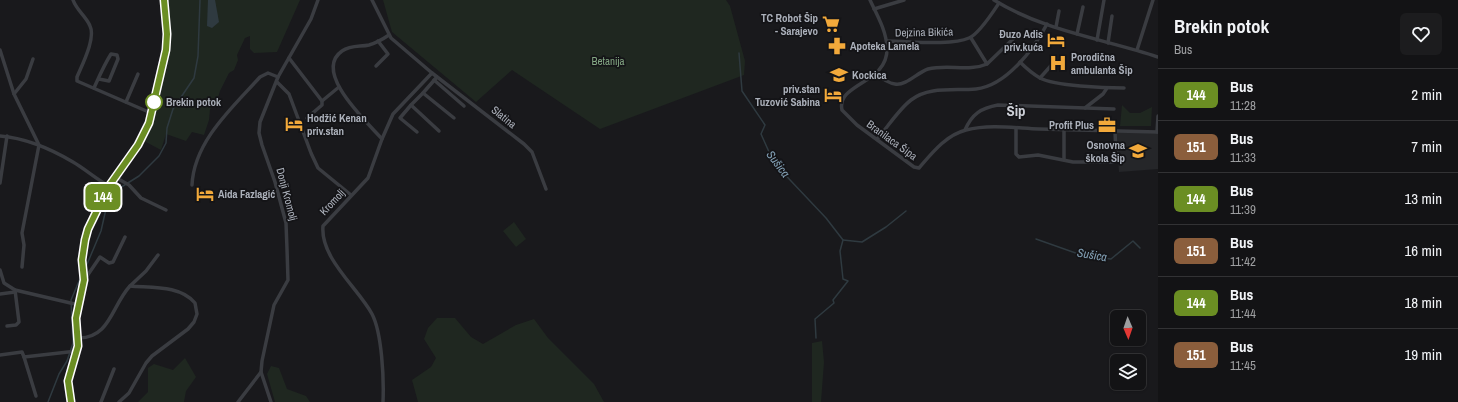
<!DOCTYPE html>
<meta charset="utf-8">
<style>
:root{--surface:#131315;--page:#1c1c1e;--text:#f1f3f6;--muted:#9d9ea0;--line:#323234}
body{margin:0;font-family:"Archivo Narrow",sans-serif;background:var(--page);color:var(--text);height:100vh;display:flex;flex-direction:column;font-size:15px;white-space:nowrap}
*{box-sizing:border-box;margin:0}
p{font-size:13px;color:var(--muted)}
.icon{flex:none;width:22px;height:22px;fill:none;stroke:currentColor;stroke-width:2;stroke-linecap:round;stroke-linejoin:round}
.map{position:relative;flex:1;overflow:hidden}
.drawer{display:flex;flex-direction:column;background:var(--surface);width:300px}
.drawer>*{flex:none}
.badge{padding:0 8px;border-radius:6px;font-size:14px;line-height:26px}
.needle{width:26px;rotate:178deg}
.controls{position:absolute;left:1110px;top:310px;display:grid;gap:8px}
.controls a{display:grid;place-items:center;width:36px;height:36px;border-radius:6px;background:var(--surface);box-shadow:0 1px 3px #0004,0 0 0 1px var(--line);font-size:20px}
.map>.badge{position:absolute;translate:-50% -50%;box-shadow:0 0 0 2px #fff}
.round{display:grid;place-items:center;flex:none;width:42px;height:42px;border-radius:6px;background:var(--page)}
.overview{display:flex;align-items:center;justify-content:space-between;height:68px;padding:0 16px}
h1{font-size:19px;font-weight:700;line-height:30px}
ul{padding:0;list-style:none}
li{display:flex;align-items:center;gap:12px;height:52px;padding:0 16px;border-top:1px solid var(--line)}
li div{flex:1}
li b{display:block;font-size:15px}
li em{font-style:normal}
li .badge{min-width:44px;font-weight:700;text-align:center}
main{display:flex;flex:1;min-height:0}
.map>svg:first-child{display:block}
</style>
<main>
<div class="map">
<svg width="1158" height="402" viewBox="0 0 1158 402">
<rect width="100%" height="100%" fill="#19191c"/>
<path fill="#252629" d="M1116 132 1158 133V169L1119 172Z"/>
<g fill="#1f2720">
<path d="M167 0H300L277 52 254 53 250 49V36L245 38 237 55 238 60 234 70 229 73 220 91 217 101 210 109 209 120 204 135 192 132 186 141 166 134 161 150 144 141 155 117 170 50 171 36Z"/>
<path d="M383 0H726L730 6 745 61 744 75 600 129 512 70 476 102 392 32Z"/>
<path d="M1122 105 1130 113H1140L1152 107 1151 126H1120Z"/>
<path d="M514 222 526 239 516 247 503 231Z"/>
<path d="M437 318H455L471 337 483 344 516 325 534 319 548 338 594 384 604 402H418L412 380 431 367 436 358 424 339 428 328Z"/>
<path d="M822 341 824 362 821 402H812V343Z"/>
<path d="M185 358 196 377 186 391 184 402H138L148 392V368L154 364 173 370Z"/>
<path d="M271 366 279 368 287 389 306 396 310 402H275L267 374Z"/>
</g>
<path fill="#2f3a40" d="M208 0H215L219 22 212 28 207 26Z"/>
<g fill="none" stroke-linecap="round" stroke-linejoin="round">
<g stroke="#2f3a40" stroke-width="1.5">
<path d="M739 53 742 91 765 125 761 134 774 163 826 218 843 240 840 251 843 279 848 281 833 300 834 303 815 319 816 338"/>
<path d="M1036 239 1084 256 1111 259 1133 241 1140 248"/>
<path d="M843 240 862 242 886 227 906 211"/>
<path d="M85 269 101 231 108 200 115 191 139 176 159 156 166 143 167 128 173 109 194 78 198 56 200 0"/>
<path d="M48 402 59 374 67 361 73 343 71 300 82 274"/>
</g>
<g stroke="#3a3c41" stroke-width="3.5">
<path d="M73 0C77 11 86 16 90 26 96 38 82 65 77 77V81L151 113"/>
<path d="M372 0 391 38 432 73 524 144 532 152 546 189"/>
<path d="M870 0C877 15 886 30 887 47 889 84 836 83 842 110L857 125 914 167 919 168C932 153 946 135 966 130 990 124 1015 128 1039 129 1079 130 1118 131 1158 132"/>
<path d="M994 0C1044 31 1104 39 1158 57"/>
<path d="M874 9 904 0"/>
<path d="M1056 27 1059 11"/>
<path d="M1077 34 1083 7"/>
<path d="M971 38 987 64 1014 38"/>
<path d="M1097 40 1104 0"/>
<path d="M887 41C908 41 951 46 969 38 979 34 993 12 999 3"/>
<path d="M1108 43 1112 16"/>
<path d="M0 50 14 94 39 145 22 233 24 245 22 267"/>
<path d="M1137 50 1153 0"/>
<path d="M289 58 322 101V105L307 118"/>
<path d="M1020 62C1026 68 1033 74 1040 78 1055 86 1105 88 1124 88"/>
<path d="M376 66 388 54 378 41"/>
<path d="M876 74C881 78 888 83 895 84 906 86 918 72 928 69 948 64 969 72 987 64"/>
<path d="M437 77 423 93 454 118"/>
<path d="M1040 78 1056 60"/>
<path d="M434 80 464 106"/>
<path d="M277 82 289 94 311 153 318 168 351 195"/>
<path d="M94 88C99 77 104 65 111 54L117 55 118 59 109 81 99 79"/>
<path d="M423 93 411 105 439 131"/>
<path d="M14 94 26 79 33 59"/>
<path d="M322 101 339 87"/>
<path d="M126 102 138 74"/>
<path d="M411 105 400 118 417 132"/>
<path d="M1085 108 1103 94 1107 88"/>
<path d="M1016 128V154L1019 157 1038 155 1073 162H1113L1116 157 1115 131"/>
<path d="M965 130C972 114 981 108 998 105L1114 109"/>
<path d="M1157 132 1158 116"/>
<path d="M0 136C25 138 51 149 73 162 85 169 96 179 109 186"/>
<path d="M382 139C367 122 312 72 342 51 351 45 360 47 369 45 376 43 383 39 389 35"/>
<path d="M877 139C887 128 899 109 911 100 929 86 954 91 976 89 1006 86 1034 49 1047 24"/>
<path d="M1064 160V130"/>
<path d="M115 177 129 185 141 198 166 210"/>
<path d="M0 183 7 136"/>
<path d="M192 185C194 141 233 107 260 77L268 73 278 77"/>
<path d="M0 270 4 283 15 290 79 305"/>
<path d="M85 279 100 257 109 263 113 262 125 237"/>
<path d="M0 294 15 292"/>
<path d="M7 326 16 325 19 322 15 290"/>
<path d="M78 338C110 339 112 305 130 286"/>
<path d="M0 355 22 352 24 357 77 351"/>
<path d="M24 357 36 396"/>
<path d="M101 402 114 369"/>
<path d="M119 402 129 393 146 363 152 356 188 329 194 322 197 314 195 303C180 285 151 288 130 286L146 271 158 255"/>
<path d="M238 402 261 372"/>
<path d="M271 402 261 372 262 361 274 305 288 280 287 249 286 223 275 182 262 145 259 133 260 122 278 77 311 19 318 0"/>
<path d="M383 402C384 379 382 333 372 314 358 288 320 258 323 226L368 178 382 139 393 114 432 73"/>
</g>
<path stroke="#484b51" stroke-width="5" d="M71 402 68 381 79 342 76 318 84 280 82 260 85 240 90 225 109 186 138 145 149 123 166 50 167 33 164 0"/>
</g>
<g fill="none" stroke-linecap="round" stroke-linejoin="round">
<g stroke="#fff" stroke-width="9">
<path id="line" d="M71 402 68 381 78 346 76 318 84 280 82 260 85 240 88 229 109 186 138 145 149 123 166 50 167 34 164 0"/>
</g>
<use href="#line" stroke="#6b8e23" stroke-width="6"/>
</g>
<defs>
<g id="supermarket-bare" transform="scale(1.38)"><path d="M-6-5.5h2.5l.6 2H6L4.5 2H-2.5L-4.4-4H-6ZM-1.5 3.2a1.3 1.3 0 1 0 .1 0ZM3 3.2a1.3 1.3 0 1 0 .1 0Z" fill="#f2a93b" stroke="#141417" stroke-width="2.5" paint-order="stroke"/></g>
<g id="hotel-bare" transform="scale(1.38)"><path d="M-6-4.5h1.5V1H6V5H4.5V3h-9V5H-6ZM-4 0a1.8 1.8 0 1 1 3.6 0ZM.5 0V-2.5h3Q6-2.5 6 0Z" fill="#f2a93b" stroke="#141417" stroke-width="2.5" paint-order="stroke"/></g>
<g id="pharmacy-bare" transform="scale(1.38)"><path d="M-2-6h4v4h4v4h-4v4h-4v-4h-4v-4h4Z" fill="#f2a93b" stroke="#141417" stroke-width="2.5" paint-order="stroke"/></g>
<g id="hospital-bare" transform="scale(1.38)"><path d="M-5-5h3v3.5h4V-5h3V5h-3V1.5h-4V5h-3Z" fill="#f2a93b" stroke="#141417" stroke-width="2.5" paint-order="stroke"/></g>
<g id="school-bare" transform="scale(1.38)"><path d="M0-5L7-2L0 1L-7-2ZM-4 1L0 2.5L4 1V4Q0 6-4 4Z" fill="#f2a93b" stroke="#141417" stroke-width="2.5" paint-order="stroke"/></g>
<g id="office-bare" transform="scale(1.38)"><path d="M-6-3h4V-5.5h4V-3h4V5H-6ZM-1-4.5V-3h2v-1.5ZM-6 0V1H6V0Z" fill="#f2a93b" stroke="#141417" stroke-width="2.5" paint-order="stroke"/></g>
</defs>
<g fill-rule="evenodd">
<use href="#supermarket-bare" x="831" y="24"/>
<use href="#hotel-bare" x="1056" y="40"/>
<use href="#pharmacy-bare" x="837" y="46"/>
<use href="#hospital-bare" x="1058" y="63"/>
<use href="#school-bare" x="839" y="75"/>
<use href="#hotel-bare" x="833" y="95"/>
<use href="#hotel-bare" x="294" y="124"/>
<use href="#office-bare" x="1107" y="125"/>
<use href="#school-bare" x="1138" y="151"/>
<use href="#hotel-bare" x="205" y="194"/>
</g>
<circle fill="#fff" stroke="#6b8e23" stroke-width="2" cx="154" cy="102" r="8"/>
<g text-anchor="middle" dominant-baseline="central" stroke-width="3.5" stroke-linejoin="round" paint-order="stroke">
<g font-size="11" font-weight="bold" fill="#acb1bb" stroke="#141417" text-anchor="end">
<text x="818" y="18">TC Robot Šip<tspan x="818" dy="13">- Sarajevo</tspan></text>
<text x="1043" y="34">Đuzo Adis<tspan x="1043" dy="13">priv.kuća</tspan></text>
<text x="850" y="46" text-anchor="start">Apoteka Lamela</text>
<text x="1071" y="57" text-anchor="start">Porodična<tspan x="1071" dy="13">ambulanta Šip</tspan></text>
<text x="852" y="75" text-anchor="start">Kockica</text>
<text x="820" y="89">priv.stan<tspan x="820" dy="13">Tuzović Sabina</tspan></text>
<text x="307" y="118" text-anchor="start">Hodžić Kenan<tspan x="307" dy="13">priv.stan</tspan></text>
<text x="1094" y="125">Profit Plus</text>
<text x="1125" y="145">Osnovna<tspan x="1125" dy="13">škola Šip</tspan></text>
<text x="218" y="194" text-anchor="start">Aida Fazlagić</text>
</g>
<g font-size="11" fill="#acb1bb" stroke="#141417">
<text transform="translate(924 32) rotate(-1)">Dejzina Bikića</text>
<text transform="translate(504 117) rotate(39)">Slatina</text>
<text transform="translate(892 140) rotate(36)">Branilaca Šipa</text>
<text transform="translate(287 194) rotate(75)">Donji Kromolj</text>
<text transform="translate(332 202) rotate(-47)">Kromolj</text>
</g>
<g font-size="11" fill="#83a683" stroke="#141417">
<text x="608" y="61">Betanija</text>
</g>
<g font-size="11" font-weight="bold" fill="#acb1bb" stroke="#141417" text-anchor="start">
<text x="166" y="102">Brekin potok</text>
</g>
<g font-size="12" font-style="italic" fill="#83a1b6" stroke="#141417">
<text transform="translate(778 164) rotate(53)">Sušica</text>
<text transform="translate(1092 255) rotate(9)">Sušica</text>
</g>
<g font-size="15" font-weight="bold" fill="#cdd0d7" stroke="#141417">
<text x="1016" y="110">Šip</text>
</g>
</g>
</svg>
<div class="controls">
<a><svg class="needle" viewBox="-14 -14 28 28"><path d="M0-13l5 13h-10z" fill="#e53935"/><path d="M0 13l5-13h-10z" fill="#9d9ea0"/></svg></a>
<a><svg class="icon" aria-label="layers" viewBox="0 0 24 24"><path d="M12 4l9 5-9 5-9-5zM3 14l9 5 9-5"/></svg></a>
</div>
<b class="badge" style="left:103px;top:197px;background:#6b8e23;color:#fff">144</b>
</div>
<section class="drawer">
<div class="overview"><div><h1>Brekin potok</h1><p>Bus</p></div><a class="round"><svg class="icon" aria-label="heart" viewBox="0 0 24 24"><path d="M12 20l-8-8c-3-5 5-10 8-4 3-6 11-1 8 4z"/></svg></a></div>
<ul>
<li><span class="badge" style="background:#6b8e23;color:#fff">144</span><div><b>Bus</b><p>11:28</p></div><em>2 min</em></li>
<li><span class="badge" style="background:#8b5e3c;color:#fff">151</span><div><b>Bus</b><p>11:33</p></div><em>7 min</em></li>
<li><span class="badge" style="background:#6b8e23;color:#fff">144</span><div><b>Bus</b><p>11:39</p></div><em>13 min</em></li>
<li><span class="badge" style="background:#8b5e3c;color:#fff">151</span><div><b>Bus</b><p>11:42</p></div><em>16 min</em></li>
<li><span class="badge" style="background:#6b8e23;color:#fff">144</span><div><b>Bus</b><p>11:44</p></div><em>18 min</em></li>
<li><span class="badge" style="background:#8b5e3c;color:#fff">151</span><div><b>Bus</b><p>11:45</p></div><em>19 min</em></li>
</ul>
</section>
</main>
